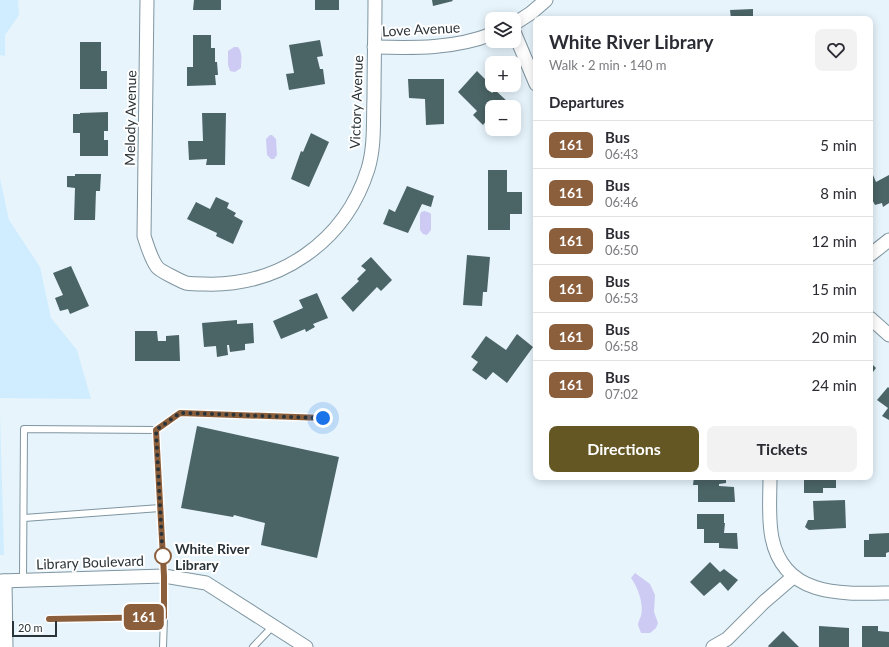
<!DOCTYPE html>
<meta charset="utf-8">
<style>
:root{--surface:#fff;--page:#f2f2f3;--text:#2b2b33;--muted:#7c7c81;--line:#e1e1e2;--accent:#645724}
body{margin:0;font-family:Lato,sans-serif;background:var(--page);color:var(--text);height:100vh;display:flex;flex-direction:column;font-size:15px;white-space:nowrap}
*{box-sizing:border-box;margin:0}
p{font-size:13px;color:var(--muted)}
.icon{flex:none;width:22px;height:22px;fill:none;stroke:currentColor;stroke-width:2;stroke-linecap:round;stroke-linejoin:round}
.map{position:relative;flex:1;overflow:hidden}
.panel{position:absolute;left:533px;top:16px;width:340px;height:464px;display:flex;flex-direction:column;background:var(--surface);border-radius:8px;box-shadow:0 2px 10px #0003}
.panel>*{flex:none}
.badge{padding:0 8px;border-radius:6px;font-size:14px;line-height:26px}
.fabs{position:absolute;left:485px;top:12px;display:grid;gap:8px}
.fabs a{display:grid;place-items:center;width:36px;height:36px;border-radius:8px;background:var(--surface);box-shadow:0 2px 10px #0003;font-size:20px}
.scale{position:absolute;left:12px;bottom:10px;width:45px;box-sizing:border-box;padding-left:4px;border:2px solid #2a3338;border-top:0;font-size:11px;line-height:14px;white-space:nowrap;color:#2a3338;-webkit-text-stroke:3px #fff;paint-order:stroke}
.you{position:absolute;width:20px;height:20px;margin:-10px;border:3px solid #fff;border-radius:50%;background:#1a73e8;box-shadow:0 0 0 6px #1a73e833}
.map>.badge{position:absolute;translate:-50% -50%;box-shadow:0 0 0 2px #fff}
h2{padding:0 16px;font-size:15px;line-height:36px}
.round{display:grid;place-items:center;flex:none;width:42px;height:42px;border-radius:8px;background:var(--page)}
.summary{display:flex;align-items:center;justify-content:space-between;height:68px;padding:0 16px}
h1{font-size:19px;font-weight:700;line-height:30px}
.cta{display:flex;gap:8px;margin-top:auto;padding:8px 16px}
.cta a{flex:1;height:46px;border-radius:8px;background:var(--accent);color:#fff;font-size:16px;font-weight:700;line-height:46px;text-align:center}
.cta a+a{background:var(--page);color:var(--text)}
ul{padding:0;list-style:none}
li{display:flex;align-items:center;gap:12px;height:48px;padding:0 16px;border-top:1px solid var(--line)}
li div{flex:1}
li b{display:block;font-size:15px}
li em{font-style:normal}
li .badge{min-width:44px;font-weight:700;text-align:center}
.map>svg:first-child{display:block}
</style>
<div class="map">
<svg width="889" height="647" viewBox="0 0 889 647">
<rect width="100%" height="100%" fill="#e7f4fc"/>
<g fill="#cfedfe">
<path d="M0 0H18L19 15 5 35V56L0 55Z"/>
<path d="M0 179 9 220 40 267 51 318 77 350 91 399 0 398Z"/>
<path d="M0 413 4 555H0Z"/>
</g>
<g fill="#cdcbf4">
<path d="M234 47H238C243 53 241 60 241 68L235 72 230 71 228 65V51Z"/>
<path d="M270 135H272L276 139 277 155 274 159H271L267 155 266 139Z"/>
<path d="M425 211 430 213 431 214V230L427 235 423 234 420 230V215L421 212Z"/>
<path d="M635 573 650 584 655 595 654 612 658 623 656 628 650 633H641L638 625C638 622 640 619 641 616 644 605 638 587 631 578Z"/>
</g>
<g fill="#4b6466">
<path d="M194 0H221V10H193Z"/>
<rect x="315" y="0" width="24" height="10"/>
<path d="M432 0H452L453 1 433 6Z"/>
<path d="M753 9V19H731L730 10Z"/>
<path d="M193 35H211V48H215V62H217L218 75H215L216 85 187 86V67H193Z"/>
<path d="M320 40 323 56 317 57 320 69H323L325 84 289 90 286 74 294 73 289 45Z"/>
<path d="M80 42H101V71H107V89H80Z"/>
<path d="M477 71 489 83 486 86 492 93 495 90 508 102 503 107H492V120L490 122 487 120 483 125 473 115 477 111 458 92Z"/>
<path d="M408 79H444V124L426 125 425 99 409 98Z"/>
<path d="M108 112V131H104V140H108V156H80V133H73V114H80V113Z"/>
<path d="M202 113H226L225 165H206L207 159 189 160 188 141H203Z"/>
<path d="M311 133 329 142 309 187 291 179 301 151 303 152Z"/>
<path d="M488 170H507V192H522V214H510V230H488Z"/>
<path d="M75 174H101L100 191H96L95 220H74L75 188 67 187V176H75Z"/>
<path d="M873 175 876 182 889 175V203L883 207 882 203 875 205 870 196V176Z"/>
<path d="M407 186 434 196 431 207 422 204 408 233 383 224 389 209 395 212Z"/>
<path d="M216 197 229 203 227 208 236 213 234 216 243 221 233 244 216 236 217 233 187 219 196 202 210 209Z"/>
<path d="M467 255 490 257 487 292H483L482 306 463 305Z"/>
<path d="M371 257 392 280 381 291 377 287 353 312 341 298 359 281 357 279 366 270 361 266Z"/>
<path d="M71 266 89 306 70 314 68 309 60 311 55 298 63 295 53 273Z"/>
<path d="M317 293 328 318 313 324 315 327 306 332 305 329 281 339 273 321 303 308 299 300Z"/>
<path d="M237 320V324L253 323 254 343 245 344V350L230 352 229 345H227L228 355 217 357 216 346 204 347 202 323Z"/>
<path d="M135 331H157L158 341H166V336L179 335 180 361H135Z"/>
<path d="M517 334 533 347 507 383 493 372 486 380 472 370 478 362 471 357 486 336 506 350Z"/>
<path d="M870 362 876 368 870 376Z"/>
<path d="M888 387 889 388V420L882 416 888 408 877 400Z"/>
<path d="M197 426 339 457 317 558 261 545 265 523 234 515 233 517 181 508Z"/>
<path d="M694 477H726V483L719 484V486L734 487 735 502H698V485H693Z"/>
<path d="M818 477H836V488H823V493H804V479Z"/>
<path d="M845 500 846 528 809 530 805 527 808 520H814L813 501Z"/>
<path d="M697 514H724V523H725L724 533H737L738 549 719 548V543H704V529H697Z"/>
<path d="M889 533V552L886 553V557H864V540H869V534Z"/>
<path d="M710 562 720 572 724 569 738 580 728 591 720 582 704 596 690 582Z"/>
<path d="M819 626 849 628V647H819Z"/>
<path d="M862 626H878V631L889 632V647H862Z"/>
<path d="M783 631 799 647H769L768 646Z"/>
</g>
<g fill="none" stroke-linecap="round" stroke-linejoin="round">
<g stroke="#7f95a0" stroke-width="8">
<g id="lane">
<path d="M156 430 180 413 323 418"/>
<path d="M24 518 160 508"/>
<path d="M23 580 24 429 156 430 164 576V617L49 619"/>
<path d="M163 647 164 617"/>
<path d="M253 647 273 626"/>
</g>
</g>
<g stroke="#7f95a0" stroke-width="15">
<g id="street">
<path d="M147 0 144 236C147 245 151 259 157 267 160 271 181 281 186 283 192 284 198 284 204 284 279 287 345 242 368 169 375 146 373 121 374 97 374 65 375 32 375 0"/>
<path d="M514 24 531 13 546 0"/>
<path d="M514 32 536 84"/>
<path d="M374 47C415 48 454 49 492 34"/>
<path d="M870 255 889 240"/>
<path d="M870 318 889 335"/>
<path d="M770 477C770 497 768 519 772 538 784 597 841 594 889 593"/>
<path d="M0 581 164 576 206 583 306 647"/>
<path d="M5 581 6 647"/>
<path d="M713 647 727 639 764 602 793 577"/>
</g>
</g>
<use href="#lane" stroke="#fff" stroke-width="6"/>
<use href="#street" stroke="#fff" stroke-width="13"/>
</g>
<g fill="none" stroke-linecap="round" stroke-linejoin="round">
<g stroke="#fff" stroke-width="9">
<path id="line" d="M49 619 164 617V576L156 430 180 413 323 418"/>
</g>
<use href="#line" stroke="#8b5e3c" stroke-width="6"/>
<path stroke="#2a3338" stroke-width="4" stroke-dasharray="0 7.2" d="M163 556V563L156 430 180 413 323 418"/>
</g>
<circle fill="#fff" stroke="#8b5e3c" stroke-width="2" cx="163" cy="556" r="8"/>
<g text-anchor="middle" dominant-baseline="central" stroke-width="4" stroke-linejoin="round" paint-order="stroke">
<g font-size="14" fill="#2a3338" stroke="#fff">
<text transform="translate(421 29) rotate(-3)">Love Avenue</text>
<text transform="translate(356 102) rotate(-88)">Victory Avenue</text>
<text transform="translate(130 118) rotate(-89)">Melody Avenue</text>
<text transform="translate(90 562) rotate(-2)">Library Boulevard</text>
</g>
<g font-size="14" font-weight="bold" fill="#2a3338" stroke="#fff" text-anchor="start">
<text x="175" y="548">White River<tspan x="175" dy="16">Library</tspan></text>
</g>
</g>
</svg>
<div class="fabs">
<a><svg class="icon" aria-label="layers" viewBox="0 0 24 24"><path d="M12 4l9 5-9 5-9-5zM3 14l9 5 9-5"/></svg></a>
<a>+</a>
<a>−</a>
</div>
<div class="scale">20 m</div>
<div class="you" style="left:323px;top:418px"></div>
<b class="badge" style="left:144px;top:617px;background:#8b5e3c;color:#fff">161</b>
<section class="panel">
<div class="summary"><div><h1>White River Library</h1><p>Walk · 2 min · 140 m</p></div><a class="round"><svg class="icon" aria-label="heart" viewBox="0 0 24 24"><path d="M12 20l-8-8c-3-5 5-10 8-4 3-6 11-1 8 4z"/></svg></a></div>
<h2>Departures</h2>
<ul>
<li><span class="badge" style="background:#8b5e3c;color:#fff">161</span><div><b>Bus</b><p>06:43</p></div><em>5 min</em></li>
<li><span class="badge" style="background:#8b5e3c;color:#fff">161</span><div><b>Bus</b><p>06:46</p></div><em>8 min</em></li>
<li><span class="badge" style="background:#8b5e3c;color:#fff">161</span><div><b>Bus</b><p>06:50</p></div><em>12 min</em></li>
<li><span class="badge" style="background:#8b5e3c;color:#fff">161</span><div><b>Bus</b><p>06:53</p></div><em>15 min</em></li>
<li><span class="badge" style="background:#8b5e3c;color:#fff">161</span><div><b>Bus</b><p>06:58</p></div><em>20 min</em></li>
<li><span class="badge" style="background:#8b5e3c;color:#fff">161</span><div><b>Bus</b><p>07:02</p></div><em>24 min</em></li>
</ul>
<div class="cta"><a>Directions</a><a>Tickets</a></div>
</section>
</div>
